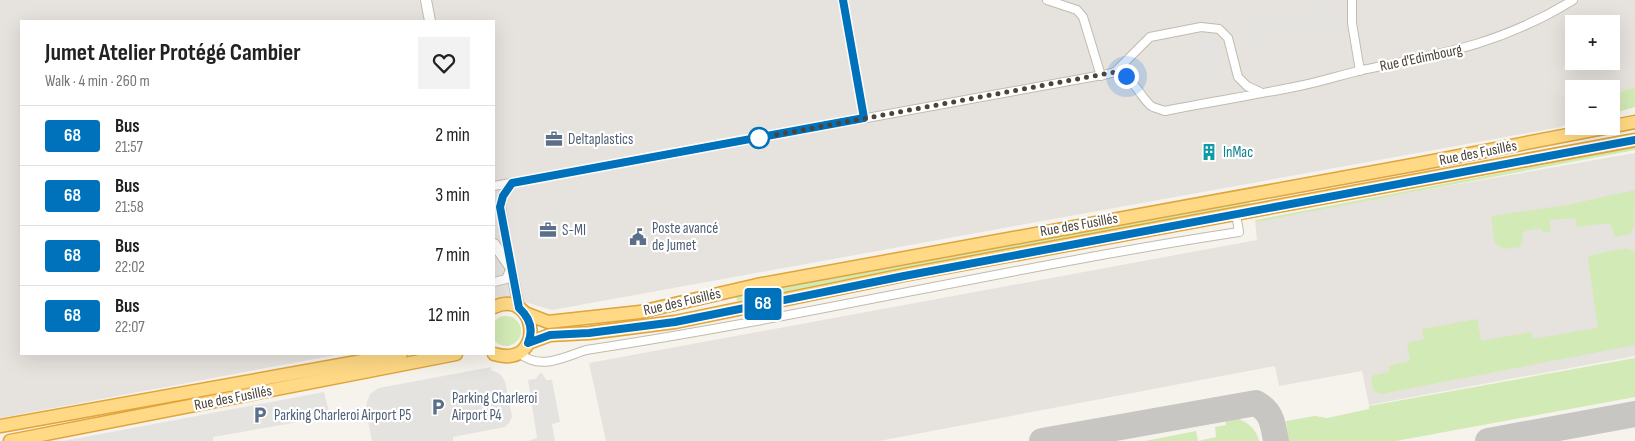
<!DOCTYPE html>
<meta charset="utf-8">
<style>
:root{--surface:#fff;--page:#f2f2f2;--text:#222;--muted:#767676;--line:#e0e0e0}
body{margin:0;font-family:"Sofia Sans Condensed",sans-serif;background:var(--page);color:var(--text);height:100vh;display:flex;flex-direction:column;font-size:19px;white-space:nowrap}
*{box-sizing:border-box;margin:0}
p{font-size:16px;color:var(--muted)}
.icon{flex:none;width:28px;height:28px;fill:none;stroke:currentColor;stroke-width:2;stroke-linecap:round;stroke-linejoin:round}
.map{position:relative;flex:1;overflow:hidden}
.drawer{position:absolute;left:20px;top:20px;width:475px;height:335px;display:flex;flex-direction:column;background:var(--surface);border-radius:0px;box-shadow:0 5px 20px #0002}
.drawer>*{flex:none}
.badge{padding:0 10px;border-radius:4px;font-size:18px;line-height:32px}
.tools{position:absolute;left:1565px;top:15px;display:grid;gap:10px}
.tools a{display:grid;place-items:center;width:55px;height:55px;border-radius:0px;background:var(--surface);box-shadow:0 5px 20px #0002;font-size:25px}
.you{position:absolute;width:25px;height:25px;margin:-12px;border:4px solid #fff;border-radius:50%;background:#1a73e8;box-shadow:0 0 0 8px #1a73e833}
.map>.badge{position:absolute;translate:-50% -50%;box-shadow:0 0 0 2px #fff}
.round{display:grid;place-items:center;flex:none;width:52px;height:52px;border-radius:0px;background:var(--page)}
.headline{display:flex;align-items:center;justify-content:space-between;height:85px;padding:0 25px}
h1{font-size:24px;font-weight:700;line-height:38px}
ul{padding:0;list-style:none}
li{display:flex;align-items:center;gap:15px;height:60px;padding:0 25px;border-top:1px solid var(--line)}
li div{flex:1}
li b{display:block;font-size:19px}
li em{font-style:normal}
li .badge{min-width:55px;font-weight:700;text-align:center}
.map>svg:first-child{display:block}
</style>
<div class="map">
<svg width="1635" height="441" viewBox="0 0 1635 441">
<rect width="100%" height="100%" fill="#f6f3ec"/>
<g fill="#e6e2dd" fill-rule="evenodd">
<path d="M0 0H1635V87L1611 95V89H1574V119L1561 127 552 310 504 296 494 298V21H21V354H341L0 418ZM1574 24H1611V61H1574Z"/>
<path d="M1635 153V356L1369 405 1362 371 1279 386 1275 366 879 441H606L589 363 1257 240 1255 220Z"/>
</g>
<g fill="#d2eab5">
<path d="M1635 87V107L1611 114V95Z"/>
<path d="M1635 147V150L1256 222V220Z"/>
<path d="M1635 190 1634 227 1630 234 1615 237 1610 223 1576 227V218L1549 220 1551 231 1542 233 1541 228 1522 232 1523 240 1520 247 1503 249 1495 243 1491 216 1567 205Z"/>
<path d="M1249 201 1250 206 737 301 736 296Z"/>
<path d="M1628 248 1635 252V345L1380 394 1373 390 1371 376 1389 372V366L1410 361 1407 343 1424 339 1422 329 1477 319 1481 341 1531 332 1533 339 1598 328 1588 258 1591 255Z"/>
<circle cx="506" cy="331" r="15"/>
<path d="M1635 358V397L1396 441H1289L1286 421 1315 416 1327 418 1369 409V406Z"/>
<path d="M1232 417C1245 420 1256 427 1259 441H1145L1196 431 1198 441 1216 437 1215 427 1226 425 1225 418Z"/>
</g>
<g fill="#e5e3e0">
<path d="M1337 2 1341 26 1242 45 1237 22Z"/>
<path d="M1215 35 1225 86 1205 89 1196 38Z"/>
<path d="M491 367V370L500 374 505 381 512 416 510 422 505 427 453 437V441H372L366 411 367 402 370 394 379 388Z"/>
<path d="M542 373 546 380H552L560 422 552 424 555 441H528L537 438 528 380 536 379 539 374Z"/>
<path d="M324 392 329 412 326 413 327 417 213 437V441H63Z"/>
</g>
<g fill="none" stroke-linecap="round" stroke-linejoin="round">
<g stroke="#c8c6c3" stroke-width="26">
<path d="M1042 441 1256 403C1272 412 1273 424 1276 441"/>
<path d="M1488 441 1635 414"/>
</g>
<g stroke="#c2bbae" stroke-width="10">
<g id="minor">
<path d="M843 0 864 118"/>
<path d="M1047 0 1077 10 1083 17 1101 76"/>
<path d="M1352 0V23L1360 71"/>
<path d="M1115 72C1136 80 1136 91 1150 105 1153 108 1160 109 1165 111 1209 102 1255 95 1299 86 1320 82 1341 75 1362 70 1442 54 1502 44 1573 0"/>
<path d="M494 186 1108 74 1115 72 1150 37 1201 27 1219 29 1228 38 1238 77 1247 86 1260 92"/>
<path d="M494 282 506 279 511 268 501 207 503 196 513 183"/>
<path d="M519 353C540 371 564 357 586 350 805 317 1021 265 1239 232L1236 214"/>
</g>
</g>
<g stroke="#c2bbae" stroke-width="12">
<g id="tertiary">
<path d="M426 0 430 21"/>
<path d="M494 244 511 268 519 308"/>
</g>
</g>
<g stroke="#e0a43c" stroke-width="15">
<g id="trunk">
<path d="M494 307C538 287 547 370 494 354"/>
<path d="M525 313 548 322 640 312 757 285 1418 164 1635 122"/>
<path d="M528 343 550 335 589 333 675 322 904 275 1635 140"/>
<path d="M0 426 401 354"/>
<path d="M10 441 456 354"/>
</g>
</g>
<use href="#minor" stroke="#fff" stroke-width="8"/>
<use href="#tertiary" stroke="#fff" stroke-width="10"/>
<use href="#trunk" stroke="#ffd985" stroke-width="12"/>
</g>
<g fill="none" stroke-linecap="round" stroke-linejoin="round">
<g stroke="#fff" stroke-width="11">
<path id="line" d="M843 0 864 118 512 183 503 196 500 207 519 308C530 318 534 329 528 343L550 335 589 333 675 322 904 276 1635 140"/>
</g>
<use href="#line" stroke="#0072bc" stroke-width="8"/>
<path stroke="#4b4439" stroke-width="5" stroke-dasharray="0 9" d="M759 138 1115 72 1126 76"/>
</g>
<defs>
<g id="office-bare" transform="scale(1.35)"><path d="M-6-3h4V-5.5h4V-3h4V5H-6ZM-1-4.5V-3h2v-1.5ZM-6 0V1H6V0Z" fill="#5c6f8a" stroke="#fff" stroke-width="2.5" paint-order="stroke"/></g>
<g id="building-bare" transform="scale(1.35)"><path d="M-4-6H4V6H1V3H-1V6H-4ZM-2.5-4.3h1.7v1.8h-1.7ZM.8-4.3h1.7v1.8H.8ZM-2.5-1h1.7V.8h-1.7ZM.8-1h1.7V.8H.8Z" fill="#0f9aa8" stroke="#fff" stroke-width="2.5" paint-order="stroke"/></g>
<g id="civic-bare" transform="scale(1.35)"><path d="M-.6-6.5H3V-4.5H.6V-3L4-1V1h2V6H-6V1h2V-1L-.6-3ZM-1.2 2.5V6h2.4V2.5Z" fill="#5c6f8a" stroke="#fff" stroke-width="2.5" paint-order="stroke"/></g>
<g id="parking-bare" transform="scale(1.35)"><path d="M-3.5-5.5H1a3.5 3.5 0 0 1 0 7H-1V5.5H-3.5ZM-1-3.4V-.6H.8a1.4 1.4 0 0 0 0-2.8Z" fill="#5c6f8a" stroke="#fff" stroke-width="2.5" paint-order="stroke"/></g>
</defs>
<g fill-rule="evenodd">
<use href="#office-bare" x="554" y="139"/>
<use href="#building-bare" x="1209" y="152"/>
<use href="#office-bare" x="548" y="230"/>
<use href="#civic-bare" x="638" y="237"/>
<use href="#parking-bare" x="438" y="407"/>
<use href="#parking-bare" x="260" y="415"/>
</g>
<circle fill="#fff" stroke="#0072bc" stroke-width="2.5" cx="759" cy="138" r="10"/>
<g text-anchor="middle" dominant-baseline="central" stroke-width="4.5" stroke-linejoin="round" paint-order="stroke">
<g font-size="15" fill="#4b4439" stroke="#fff">
<text transform="translate(1421 58) rotate(-12)">Rue d'Edimbourg</text>
<text transform="translate(1478 153) rotate(-11)">Rue des Fusillés</text>
<text transform="translate(1079 225) rotate(-10)">Rue des Fusillés</text>
<text transform="translate(682 302) rotate(-13)">Rue des Fusillés</text>
<text transform="translate(233 398) rotate(-11)">Rue des Fusillés</text>
</g>
<g font-size="15" fill="#4e5e75" stroke="#fff" text-anchor="start">
<text x="568" y="139">Deltaplastics</text>
<text x="652" y="228">Poste avancé<tspan x="652" dy="17">de Jumet</tspan></text>
<text x="562" y="230">S-MI</text>
<text x="452" y="398">Parking Charleroi<tspan x="452" dy="17">Airport P4</tspan></text>
<text x="274" y="415">Parking Charleroi Airport P5</text>
</g>
<g font-size="15" fill="#0d838f" stroke="#fff" text-anchor="start">
<text x="1223" y="152">InMac</text>
</g>
</g>
</svg>
<div class="tools">
<a>+</a>
<a>−</a>
</div>
<div class="you" style="left:1126px;top:76px"></div>
<b class="badge" style="left:763px;top:304px;background:#0072bc;color:#fff">68</b>
<section class="drawer">
<div class="headline"><div><h1>Jumet Atelier Protégé Cambier</h1><p>Walk · 4 min · 260 m</p></div><a class="round"><svg class="icon" aria-label="heart" viewBox="0 0 24 24"><path d="M12 20l-8-8c-3-5 5-10 8-4 3-6 11-1 8 4z"/></svg></a></div>
<ul>
<li><span class="badge" style="background:#0072bc;color:#fff">68</span><div><b>Bus</b><p>21:57</p></div><em>2 min</em></li>
<li><span class="badge" style="background:#0072bc;color:#fff">68</span><div><b>Bus</b><p>21:58</p></div><em>3 min</em></li>
<li><span class="badge" style="background:#0072bc;color:#fff">68</span><div><b>Bus</b><p>22:02</p></div><em>7 min</em></li>
<li><span class="badge" style="background:#0072bc;color:#fff">68</span><div><b>Bus</b><p>22:07</p></div><em>12 min</em></li>
</ul>
</section>
</div>
